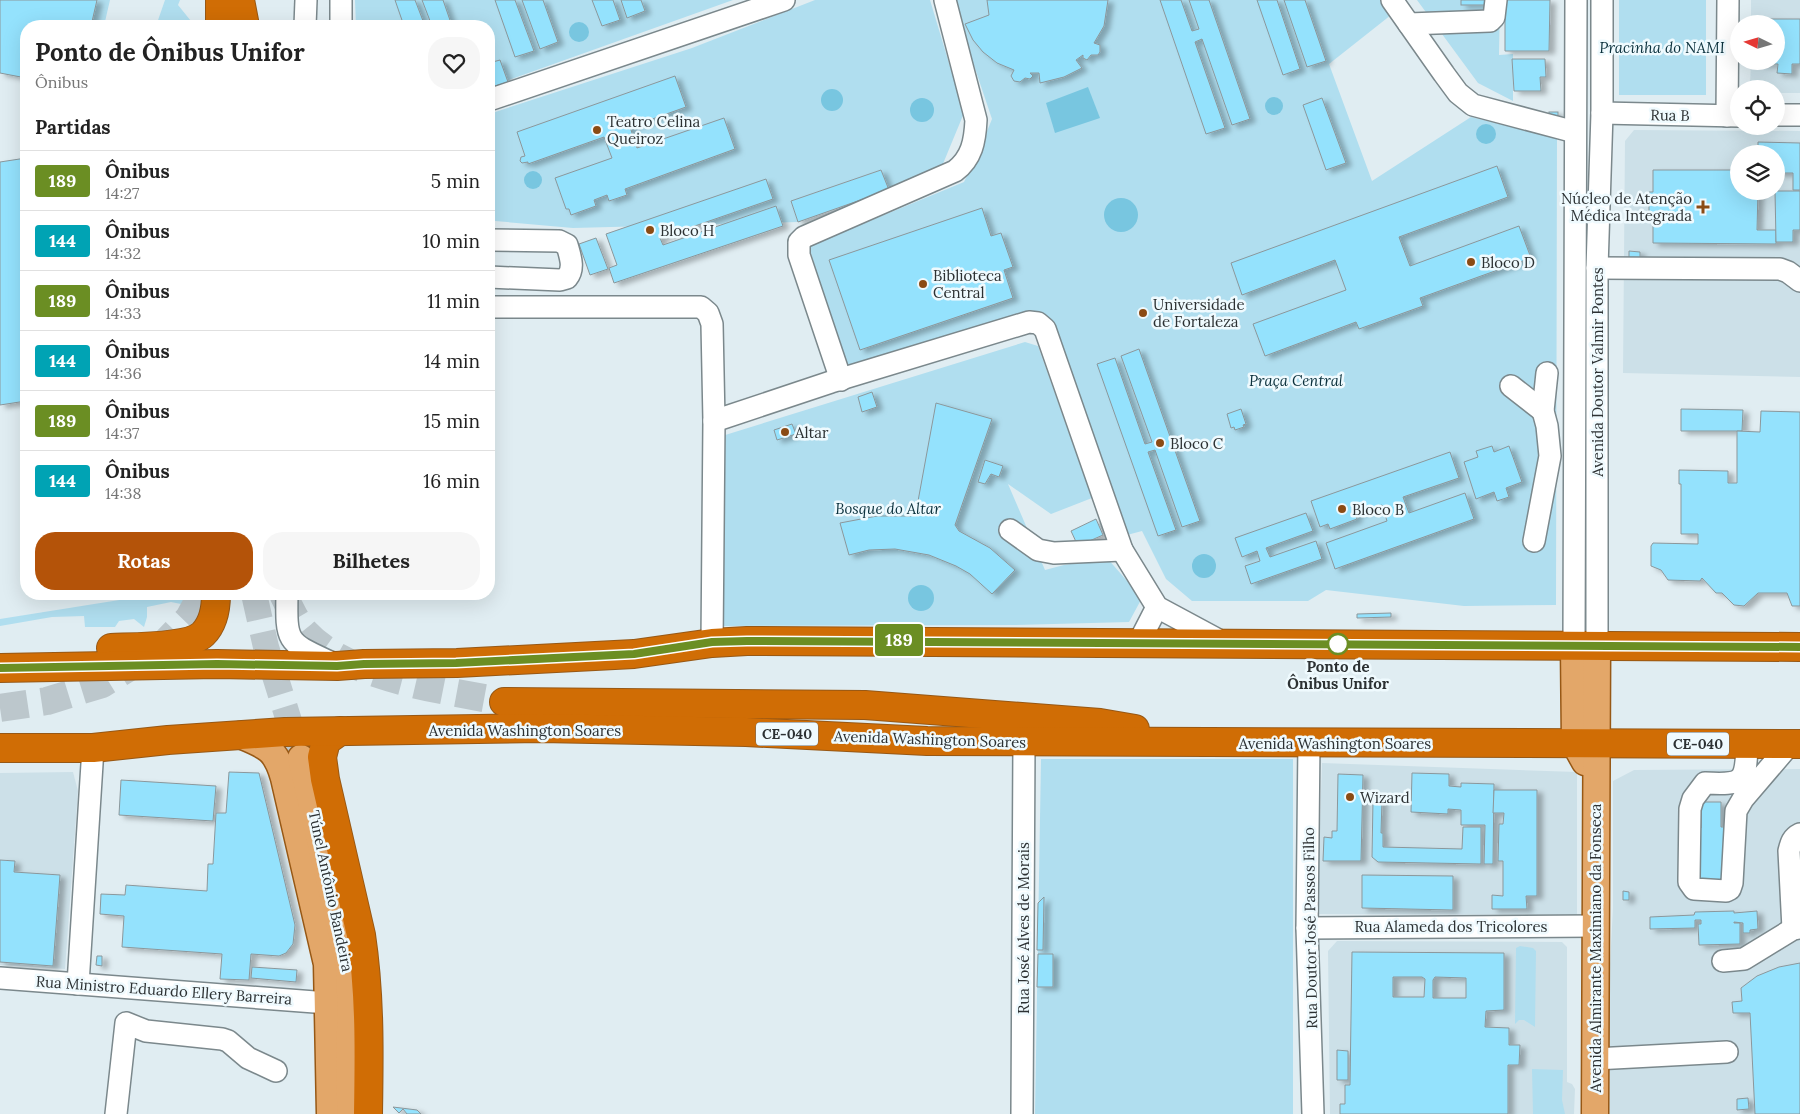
<!DOCTYPE html>
<html lang="pt">
<meta charset="utf-8">
<style>
:root{--surface:#fff;--page:#f6f6f6;--text:#222;--muted:#767676;--line:#e0e0e0;--accent:#b45309}
body{margin:0;font-family:Lora,serif;background:var(--page);color:var(--text);height:100vh;display:flex;flex-direction:column;font-size:19px;white-space:nowrap}
*{box-sizing:border-box;margin:0}
p{font-size:16px;color:var(--muted)}
.icon{flex:none;width:28px;height:28px;fill:none;stroke:currentColor;stroke-width:2;stroke-linecap:round;stroke-linejoin:round}
.map{position:relative;flex:1;overflow:hidden}
.side{position:absolute;left:20px;top:20px;width:475px;height:580px;display:flex;flex-direction:column;background:var(--surface);border-radius:20px;box-shadow:0 5px 20px #0002}
.side>*{flex:none}
.badge{padding:0 10px;border-radius:4px;font-size:18px;line-height:32px}
.needle{width:32px;rotate:275deg}
.controls{position:absolute;left:1730px;top:15px;display:grid;gap:10px}
.controls a{display:grid;place-items:center;width:55px;height:55px;border-radius:50%;background:var(--surface);box-shadow:0 5px 20px #0002;font-size:25px}
.map>.badge{position:absolute;translate:-50% -50%;box-shadow:0 0 0 2px #fff}
h2{padding:0 15px;font-size:19px;line-height:45px}
.round{display:grid;place-items:center;flex:none;width:52px;height:52px;border-radius:20px;background:var(--page)}
.summary{display:flex;align-items:center;justify-content:space-between;height:85px;padding:0 15px}
h1{font-size:24px;font-weight:800;line-height:38px}
.button{display:flex;gap:10px;margin-top:auto;padding:10px 15px}
.button a{flex:1;height:58px;border-radius:20px;background:var(--accent);color:#fff;font-size:20px;font-weight:800;line-height:58px;text-align:center}
.button a+a{background:var(--page);color:var(--text)}
ul{padding:0;list-style:none}
li{display:flex;align-items:center;gap:15px;height:60px;padding:0 15px;border-top:1px solid var(--line)}
li div{flex:1}
li b{display:block;font-size:19px}
li em{font-style:normal}
li .badge{min-width:55px;font-weight:700;text-align:center}
.map>svg:first-child{display:block}
</style>
<div class="map">
<svg width="1800" height="1114" viewBox="0 0 1800 1114">
<defs>
<filter id="shadow"><feDropShadow dx="5.5" dy="3" stdDeviation="2.5" flood-color="#0004"/></filter>
</defs>
<rect width="100%" height="100%" fill="#e0edf2"/>
<g fill="#cce0e8" fill-rule="evenodd">
<path d="M1751 0H1800V93H1776V89H1753L1750 85 1751 61H1776V24H1751Z"/>
<path d="M1634 130 1800 131V377L1623 373 1625 141ZM1739 154H1776V191H1739Z"/>
<path d="M1322 763 1577 772V915L1317 914Z"/>
<path d="M1800 769V1114H1609L1610 964 1613 908V781L1634 770Z"/>
<path d="M73 772 78 791 65 969 0 965V773Z"/>
<path d="M1337 941 1562 942 1567 947V1082L1572 1084 1575 1089 1574 1114H1330L1328 951Z"/>
</g>
<g fill="#b0deef">
<path d="M97 0H110L104 26H91Z"/>
<path d="M165 0H180L178 5 195 26H156Z"/>
<path d="M355 0H733L489 87V26H356Z"/>
<path d="M815 0H930L964 113 940 171 889 190 881 170 791 201 798 222 573 228 495 221 489 186V114L692 48Z"/>
<path d="M952 0H1381L1391 15 1329 64 1372 181 1471 117 1557 138 1556 605 1464 606 1326 590 1308 601H1192L1166 579 1142 531 1127 535 1050 323 846 372 809 246 964 182 979 151 992 119Z"/>
<path d="M1417 0H1500L1499 55 1513 54V101L1478 83Z"/>
<rect x="1619" y="0" width="87" height="95"/>
<path d="M1025 342 1038 346 1092 498 1051 514 1008 484 1045 570 1064 565 1107 558 1142 598 1129 622 1016 625 724 626 722 436Z"/>
<path d="M157 594H178L179 600H193V594H196V607L171 602 147 607V617L144 627 134 619 119 621 115 627H85L84 616 52 617 0 626V619Z"/>
<path d="M1041 759H1293V1114H1035Z"/>
<path d="M1520 946 1533 948 1536 951 1535 1027 1524 1020H1519L1515 1024 1516 948Z"/>
<path d="M1532 1069 1563 1070 1562 1100 1565 1114H1533Z"/>
</g>
<g fill="#78c6e0">
<circle cx="579" cy="32" r="10"/>
<path d="M1088 87 1100 118 1055 133 1046 103Z"/>
<circle cx="832" cy="100" r="11"/>
<circle cx="1274" cy="106" r="9"/>
<circle cx="922" cy="110" r="12"/>
<circle cx="1486" cy="134" r="10"/>
<circle cx="533" cy="180" r="9"/>
<circle cx="1121" cy="215" r="17"/>
<circle cx="1204" cy="566" r="12"/>
<circle cx="921" cy="598" r="13"/>
</g>
<g fill="#94e2fd" stroke="#8b979b" fill-rule="evenodd" filter="url(#shadow)">
<path d="M0 0H97L91 26H26V78L0 73Z"/>
<path d="M395 0H415L425 26H404Z"/>
<path d="M422 0H443L452 26H432Z"/>
<path d="M495 0H515L534 51 515 57Z"/>
<path d="M522 0H543L558 42 540 49Z"/>
<path d="M592 0H613L620 20 602 26Z"/>
<path d="M621 0H641L645 11 627 18Z"/>
<path d="M987 0H1108L1104 26 1094 43 1100 45V52L1098 55H1091L1087 60 1083 58V55L1076 60 1082 68 1064 77 1040 83 1039 73H1030L1033 76 1030 79 1025 78 1020 82 1014 81 1011 76 1014 70 997 63 983 52 973 40 965 24 989 15Z"/>
<path d="M1160 0H1181L1192 31 1199 29 1189 0H1209L1250 119 1232 125 1202 39 1195 42 1225 128 1206 134Z"/>
<path d="M1257 0H1277L1300 69 1283 75Z"/>
<path d="M1284 0H1305L1326 61 1307 67Z"/>
<rect x="1461" y="0" width="27" height="5"/>
<path d="M1505 0H1550L1549 51H1505Z"/>
<path d="M1759 19H1800V64H1792V74L1777 73 1778 64H1759V61H1776V24H1759Z"/>
<path d="M1512 59H1545L1546 77H1540L1541 91H1514Z"/>
<path d="M500 60 508 82 489 88V63Z"/>
<path d="M675 76 686 107 630 127 637 148 724 118 735 149 625 189 627 195 609 201 607 195 594 200 596 206 571 215 569 209H566L555 178 612 158 604 137 528 164V162L522 163 520 161 521 157 525 156 517 132Z"/>
<path d="M1322 98 1346 163 1326 170 1303 105Z"/>
<rect x="1549" y="112" width="9" height="8"/>
<path d="M1758 142 1800 143V190H1793V173H1776V154H1758Z"/>
<path d="M26 158V401L0 405V162Z"/>
<path d="M1497 166 1508 197 1399 237 1410 266 1519 226 1531 258 1420 298 1423 306 1359 329 1356 322 1265 356 1253 324 1346 290 1335 260 1242 295 1231 263Z"/>
<path d="M881 170 889 190 798 222 791 201Z"/>
<path d="M1653 170H1739V191H1758L1757 230H1776V244L1653 243V221H1649V192H1653Z"/>
<path d="M766 179 773 199 660 238 663 245 776 206 783 226 614 283 609 268 617 265 606 234Z"/>
<path d="M1775 191H1800V230H1793V242H1776Z"/>
<path d="M982 208 991 236 1001 233 1013 267 1004 270 1013 298 860 350 829 260Z"/>
<path d="M596 238 608 269 590 275 579 244Z"/>
<path d="M1629 251 1640 252V262H1629Z"/>
<path d="M1139 349 1200 521 1182 527 1155 450 1148 452 1176 530 1158 536 1097 364 1115 358 1145 444 1152 442 1121 356Z"/>
<path d="M872 392 877 407 862 412 858 397Z"/>
<path d="M936 403 992 419 955 525 959 531 990 548 1015 570 992 594 970 574 956 566 929 555 895 549 869 550 849 555 840 523 877 516H911L916 512Z"/>
<path d="M1241 409 1246 424 1243 425 1244 427 1235 430 1234 427 1231 428 1227 414Z"/>
<path d="M1681 409 1743 410 1742 431H1681Z"/>
<path d="M1761 411 1800 412V606H1792L1787 593H1758L1744 606 1734 605 1722 593H1716L1702 578 1700 581 1668 580 1661 570 1651 566V546L1653 543 1698 544V534H1681V484H1679V470L1728 471V483H1737V431L1760 432Z"/>
<path d="M792 424 796 434 777 440 774 430Z"/>
<path d="M1492 446 1494 452 1509 446 1522 482 1506 488 1509 497 1497 501 1494 492 1476 499 1464 462 1478 457 1476 451Z"/>
<path d="M1450 452 1459 478 1403 497 1409 513 1465 493 1474 519 1335 569 1326 543 1387 521 1382 505 1355 514 1357 519 1330 529 1328 524 1320 527 1311 501Z"/>
<path d="M985 460 1003 466 999 477 991 474 985 484 978 482Z"/>
<path d="M1306 513 1313 531 1266 548 1270 557 1316 541 1322 559 1251 584 1245 566 1260 561 1257 551 1242 557 1235 538Z"/>
<path d="M1096 519 1103 535 1078 546 1071 531Z"/>
<path d="M1391 613V617L1357 618V614Z"/>
<path d="M229 772 259 773 295 925 293 944 286 953 279 956 251 954 249 980 220 979 222 954 122 947 124 916 100 914 101 894 125 895 126 885 207 891 208 864H213L216 813H226Z"/>
<path d="M1412 773 1449 774V786L1461 787V783L1494 784 1493 864H1484L1485 825H1461V810L1448 809V814L1411 812Z"/>
<path d="M1338 774 1363 775 1361 861H1323L1324 837 1332 838V831H1337Z"/>
<path d="M121 780 216 786 213 821 119 815Z"/>
<path d="M1494 790H1537V896H1526L1527 909H1492V895L1503 896V861H1498L1499 824H1503L1504 813H1493Z"/>
<path d="M1373 799 1382 800 1381 833H1383V847L1462 849 1463 827H1481V864L1378 862 1372 857Z"/>
<path d="M1701 802H1721V827H1724V843L1722 884 1698 885 1697 869H1700L1699 828H1701Z"/>
<path d="M0 860 15 861 14 872 60 875 53 966 0 962Z"/>
<path d="M1362 875 1453 876V910L1362 908Z"/>
<path d="M1623 891 1629 892V900H1623Z"/>
<path d="M1044 897 1043 950H1037L1038 903Z"/>
<path d="M1734 911V913L1757 911 1758 929 1750 930V933H1743V923L1734 922V923H1740V944L1699 945 1698 924H1701V920H1695V928L1650 929V917L1694 915 1695 912Z"/>
<path d="M1352 952 1504 953V1010L1486 1011 1485 1027 1509 1028V1045H1520L1519 1065H1508V1114H1340V1104H1345V1085H1350ZM1393 977H1422L1425 979 1424 997H1393ZM1435 977 1466 978V998H1433V980Z"/>
<path d="M1038 954H1053V987H1037Z"/>
<path d="M97 956H102V966L96 965Z"/>
<path d="M1800 963V1114H1755L1750 1013H1733L1732 1002 1742 1001 1741 988 1757 976 1779 967Z"/>
<path d="M252 967 297 970 296 982 251 978Z"/>
<path d="M1337 1050 1348 1051V1080H1337Z"/>
<path d="M1748 1098 1749 1109 1737 1110V1099Z"/>
<path d="M393 1107 417 1110 421 1114H407L403 1109 399 1113Z"/>
</g>
<g fill="none" stroke-linecap="round" stroke-linejoin="round">
<path stroke="#bcc7cc" stroke-width="26" stroke-dasharray="26 13" stroke-linecap="butt" d="M254 594 266 647 299 753"/>
<g stroke="#bcc7cc" stroke-width="28" stroke-dasharray="28 14" stroke-linecap="butt">
<path d="M283 594C289 606 295 620 304 631 349 680 442 689 504 702"/>
<path d="M0 708 47 701 102 684 159 649 189 618 202 594"/>
</g>
<g stroke="#7b888c" stroke-width="24">
<g id="minor">
<path d="M1392 0 1444 74 1458 93 1473 105 1575 132"/>
<path d="M1409 24 1490 21 1494 17 1496 0"/>
<path d="M305 26 306 0"/>
<path d="M341 26V0"/>
<path d="M489 100 784 0"/>
<path d="M1602 113 1739 116"/>
<path d="M1776 115H1800"/>
<path d="M1727 116 1728 0"/>
<path d="M489 240 559 241 567 245C570 256 575 268 567 278L560 280 489 277"/>
<path d="M1597 268 1780 269 1788 272 1800 281"/>
<path d="M489 307H701L708 313 712 324 714 421 712 643"/>
<path d="M841 380 799 255V242L804 237 955 171C972 158 975 141 976 120L945 0"/>
<path d="M1511 386 1543 411"/>
<path d="M714 421 831 382 1029 322 1038 323 1045 329 1122 550 1157 607 1224 643"/>
<path d="M1010 530 1038 550 1054 553 1122 550"/>
<path d="M1534 541 1550 456 1547 426 1543 411 1547 373"/>
<path d="M287 594C286 644 287 642 332 663"/>
<path d="M1138 644 1157 607"/>
<path d="M1574 645 1576 0"/>
<path d="M1597 645V268L1602 113V0"/>
<path d="M1309 742 1307 928 1313 1114"/>
<path d="M1747 744C1746 783 1743 785 1705 783L1693 799 1690 809 1689 878V882L1694 889 1726 891 1730 889 1732 883 1736 811 1743 799 1790 744"/>
<path d="M1307 928 1595 926"/>
<path d="M1793 929 1789 851C1791 843 1792 838 1800 834"/>
<path d="M1723 961 1744 959 1793 929 1800 928"/>
<path d="M0 978 328 1003"/>
<path d="M78 984 93 748"/>
<path d="M1595 1059 1727 1052"/>
<path d="M116 1114 126 1023 146 1031 222 1039 228 1041 248 1058 276 1071"/>
<path d="M1022 1114 1024 742"/>
</g>
</g>
<g stroke="#975815" stroke-width="29">
<g id="major">
<path d="M1574 645 1575 744 1585 762"/>
<path d="M240 735C267 746 276 749 284 778L327 964 330 1114"/>
<path d="M301 758 348 961C354 1012 346 1063 351 1114"/>
<path d="M1595 1114 1597 645"/>
</g>
</g>
<g stroke="#975815" stroke-width="30">
<g id="highway">
<path d="M240 0 245 26"/>
<path d="M220 26V0"/>
<path d="M111 648C131 647 189 648 203 634 214 623 216 608 216 594"/>
<path d="M0 668 217 664 337 666 364 664 457 663 634 654 712 643 747 641 1800 647"/>
<path d="M504 702 865 705 1100 723 1135 729"/>
<path d="M340 731 326 741 322 757 325 779 361 935C370 995 369 1054 368 1114"/>
<path d="M0 748H93L168 740 285 732 541 728 746 732 927 741 1800 744"/>
</g>
</g>
<use href="#minor" stroke="#fff" stroke-width="21"/>
<use href="#major" stroke="#e3a769" stroke-width="26"/>
<use href="#highway" stroke="#d06d05" stroke-width="28"/>
</g>
<g fill="none" stroke-linecap="round" stroke-linejoin="round">
<g stroke="#fff" stroke-width="11">
<path id="line" d="M0 668 217 664 337 666 364 664 456 663 634 654 712 642 747 641 1800 647"/>
</g>
<use href="#line" stroke="#6b8e23" stroke-width="8"/>
</g>
<g fill="#8b4b14" stroke="#effafe" stroke-width="2">
<circle cx="597" cy="130" r="5"/>
<path d="M1700.5 199.5h5v5h5v5h-5v5h-5v-5h-5v-5h5z"/>
<circle cx="650" cy="230" r="5"/>
<circle cx="1471" cy="262" r="5"/>
<circle cx="923" cy="284" r="5"/>
<circle cx="1143" cy="313" r="5"/>
<circle cx="785" cy="432" r="5"/>
<circle cx="1160" cy="443" r="5"/>
<circle cx="1342" cy="509" r="5"/>
<circle cx="1350" cy="797" r="5"/>
</g>
<circle fill="#fff" stroke="#6b8e23" stroke-width="2.5" cx="1338" cy="644" r="10"/>
<g text-anchor="middle" dominant-baseline="central" stroke-width="5" stroke-linejoin="round" paint-order="stroke">
<g fill="#effafe" stroke="#666d70" stroke-width="1">
<rect x="756" y="722.5" width="62" height="23" rx="4"/>
<rect x="1667" y="732.5" width="62" height="23" rx="4"/>
</g>
<g font-size="14" font-weight="bold" fill="#2c3133">
<text x="787" y="734">CE-040</text>
<text x="1698" y="744">CE-040</text>
</g>
<g font-size="15" font-style="italic" fill="#0a303c" stroke="#effafe">
<text x="1662" y="47">Pracinha do NAMI</text>
<text x="1296" y="380">Praça Central</text>
<text x="888" y="508">Bosque do Altar</text>
</g>
<g font-size="15" fill="#2c3133" stroke="#effafe">
<text transform="translate(1670 115) rotate(1)">Rua B</text>
<text transform="translate(1597 372) rotate(-90)">Avenida Doutor Valmir Pontes</text>
<text x="525" y="730">Avenida Washington Soares</text>
<text transform="translate(930 739) rotate(2)">Avenida Washington Soares</text>
<text x="1335" y="743">Avenida Washington Soares</text>
<text transform="translate(331 891) rotate(78)">Túnel Antônio Bandeira</text>
<text x="1451" y="926">Rua Alameda dos Tricolores</text>
<text transform="translate(1023 928) rotate(-90)">Rua José Alves de Morais</text>
<text transform="translate(1310 928) rotate(-91)">Rua Doutor José Passos Filho</text>
<text transform="translate(1595 948) rotate(-90)">Avenida Almirante Maximiano da Fonseca</text>
<text transform="translate(164 990) rotate(4)">Rua Ministro Eduardo Ellery Barreira</text>
</g>
<g font-size="15" fill="#2c3133" stroke="#effafe" text-anchor="start">
<text x="607" y="121">Teatro Celina<tspan x="607" dy="17">Queiroz</tspan></text>
<text x="1692" y="198" text-anchor="end">Núcleo de Atenção<tspan x="1692" dy="17">Médica Integrada</tspan></text>
<text x="660" y="230">Bloco H</text>
<text x="1481" y="262">Bloco D</text>
<text x="933" y="275">Biblioteca<tspan x="933" dy="17">Central</tspan></text>
<text x="1153" y="304">Universidade<tspan x="1153" dy="17">de Fortaleza</tspan></text>
<text x="795" y="432">Altar</text>
<text x="1170" y="443">Bloco C</text>
<text x="1352" y="509">Bloco B</text>
<text x="1360" y="797">Wizard</text>
</g>
<g font-size="15" font-weight="bold" fill="#2c3133" stroke="#effafe">
<text x="1338" y="666">Ponto de<tspan x="1338" dy="17">Ônibus Unifor</tspan></text>
</g>
</g>
</svg>
<div class="controls">
<a><svg class="needle" viewBox="-14 -14 28 28"><path d="M0-13l5 13h-10z" fill="#e53935"/><path d="M0 13l5-13h-10z" fill="#767676"/></svg></a>
<a><svg class="icon" aria-label="locate" viewBox="0 0 24 24"><circle cx="12" cy="12" r="6"/><path d="M12 2v4M12 18v4M2 12h4M18 12h4"/></svg></a>
<a><svg class="icon" aria-label="layers" viewBox="0 0 24 24"><path d="M12 4l9 5-9 5-9-5zM3 14l9 5 9-5"/></svg></a>
</div>
<b class="badge" style="left:899px;top:640px;background:#6b8e23;color:#fff">189</b>
<section class="side">
<div class="summary"><div><h1>Ponto de Ônibus Unifor</h1><p>Ônibus</p></div><a class="round"><svg class="icon" aria-label="heart" viewBox="0 0 24 24"><path d="M12 20l-8-8c-3-5 5-10 8-4 3-6 11-1 8 4z"/></svg></a></div>
<h2>Partidas</h2>
<ul>
<li><span class="badge" style="background:#6b8e23;color:#fff">189</span><div><b>Ônibus</b><p>14:27</p></div><em>5 min</em></li>
<li><span class="badge" style="background:#00a3b4;color:#fff">144</span><div><b>Ônibus</b><p>14:32</p></div><em>10 min</em></li>
<li><span class="badge" style="background:#6b8e23;color:#fff">189</span><div><b>Ônibus</b><p>14:33</p></div><em>11 min</em></li>
<li><span class="badge" style="background:#00a3b4;color:#fff">144</span><div><b>Ônibus</b><p>14:36</p></div><em>14 min</em></li>
<li><span class="badge" style="background:#6b8e23;color:#fff">189</span><div><b>Ônibus</b><p>14:37</p></div><em>15 min</em></li>
<li><span class="badge" style="background:#00a3b4;color:#fff">144</span><div><b>Ônibus</b><p>14:38</p></div><em>16 min</em></li>
</ul>
<div class="button"><a>Rotas</a><a>Bilhetes</a></div>
</section>
</div>
